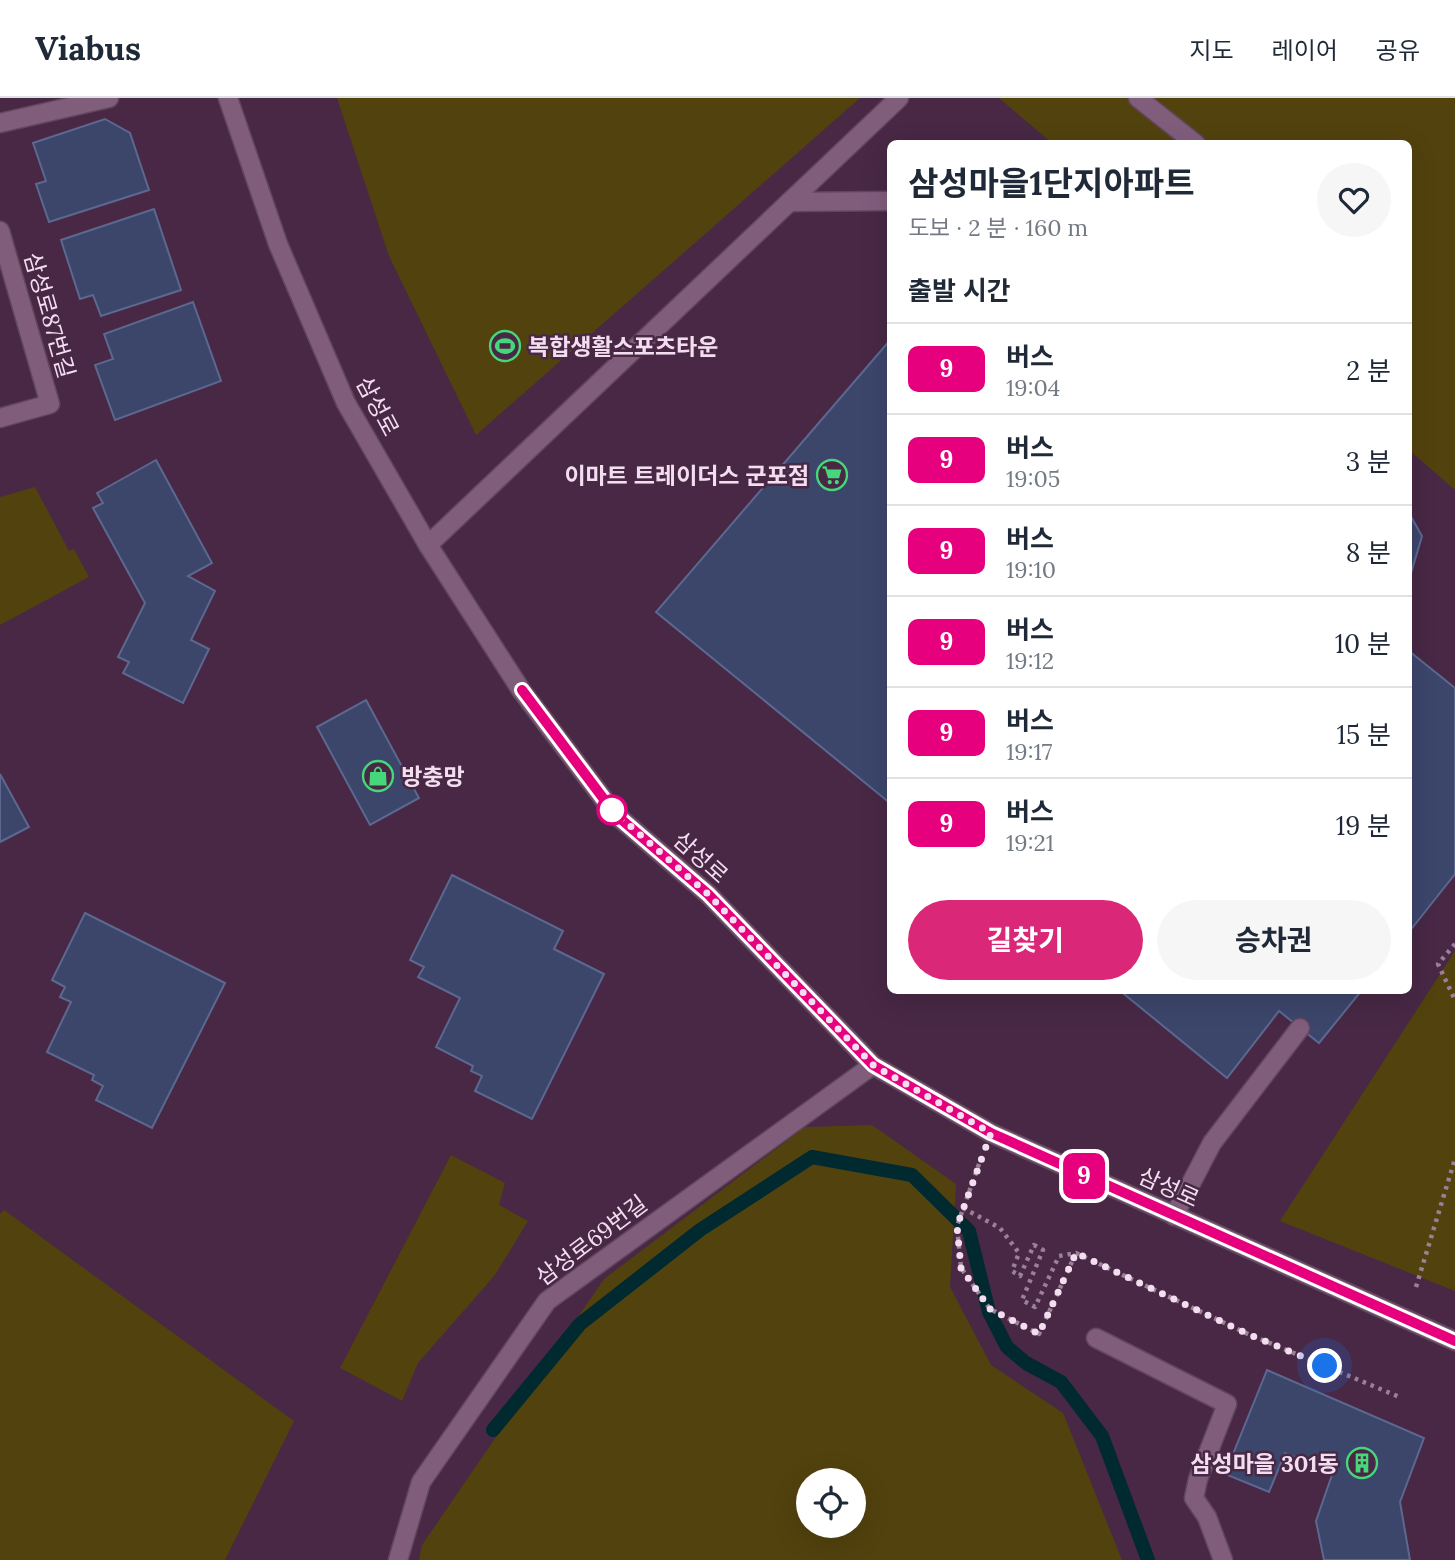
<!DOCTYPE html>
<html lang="ko">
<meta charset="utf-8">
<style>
:root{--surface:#fff;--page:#f6f6f7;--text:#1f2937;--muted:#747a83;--line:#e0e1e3;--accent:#db2777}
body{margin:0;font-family:Lora,"Noto Sans KR",serif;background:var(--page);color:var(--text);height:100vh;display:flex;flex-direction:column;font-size:26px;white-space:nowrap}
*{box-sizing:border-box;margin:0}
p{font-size:23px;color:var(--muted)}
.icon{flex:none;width:38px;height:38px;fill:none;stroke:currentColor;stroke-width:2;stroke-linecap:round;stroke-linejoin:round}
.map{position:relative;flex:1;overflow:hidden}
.side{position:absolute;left:887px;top:42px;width:525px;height:854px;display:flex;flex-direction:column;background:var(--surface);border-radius:10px;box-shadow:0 7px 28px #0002}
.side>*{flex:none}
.badge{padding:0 14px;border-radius:10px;font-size:24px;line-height:46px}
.buttons{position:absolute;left:796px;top:1370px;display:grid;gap:14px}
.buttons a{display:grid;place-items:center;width:70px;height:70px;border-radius:50%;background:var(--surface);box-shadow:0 7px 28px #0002;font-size:35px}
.you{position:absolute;width:35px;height:35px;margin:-18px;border:5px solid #fff;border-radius:50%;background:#1a73e8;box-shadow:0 0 0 10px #1a73e833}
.map>.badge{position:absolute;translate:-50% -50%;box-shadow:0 0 0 4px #fff}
h2{padding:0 21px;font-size:26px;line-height:63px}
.round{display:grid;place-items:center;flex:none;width:74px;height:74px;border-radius:37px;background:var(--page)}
.head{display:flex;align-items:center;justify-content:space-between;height:119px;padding:0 21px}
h1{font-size:33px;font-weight:700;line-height:52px}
.action{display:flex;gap:14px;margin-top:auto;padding:14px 21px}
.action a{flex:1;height:80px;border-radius:42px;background:var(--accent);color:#fff;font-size:28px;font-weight:700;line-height:80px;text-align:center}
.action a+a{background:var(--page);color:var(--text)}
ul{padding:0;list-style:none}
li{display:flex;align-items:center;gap:21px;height:91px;padding:0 21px;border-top:2px solid var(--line)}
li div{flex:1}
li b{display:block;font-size:26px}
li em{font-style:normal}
li .badge{min-width:77px;font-weight:700;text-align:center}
header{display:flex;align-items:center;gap:42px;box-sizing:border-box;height:98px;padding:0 35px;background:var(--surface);border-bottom:2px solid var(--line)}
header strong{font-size:33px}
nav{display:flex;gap:38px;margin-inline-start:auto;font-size:24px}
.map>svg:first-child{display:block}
</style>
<header>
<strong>Viabus</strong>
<nav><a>지도</a><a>레이어</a><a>공유</a></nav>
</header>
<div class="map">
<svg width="1455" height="1462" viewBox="0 0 1455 1462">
<rect width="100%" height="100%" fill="#482845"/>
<g fill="#52420e" fill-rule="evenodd">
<path d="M337 0H860L476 337 389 158Z"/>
<path d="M999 0H1455V392L1409 352V46L1052 45Z"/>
<path d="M35 389 69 453 74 451 89 479 0 527V399Z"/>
<path d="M1455 853V1193L1280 1123Z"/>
<path d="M872 1027 956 1086 950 1189 991 1267 1063 1315 1122 1462H419L422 1447 604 1181 805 1029ZM808 1382H854V1428H808Z"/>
<path d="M451 1057 505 1085 499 1107 528 1123 495 1177 418 1265 402 1303 340 1270Z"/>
<path d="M4 1112 294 1323 225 1462H0V1116Z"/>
</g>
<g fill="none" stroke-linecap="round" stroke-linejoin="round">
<path stroke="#002930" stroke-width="14" d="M493 1332 580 1226 700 1132 812 1059 912 1077 969 1133 989 1214 1007 1249 1026 1265 1061 1284 1102 1338 1148 1462"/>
</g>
<g fill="#3c466b" stroke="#5c6890" stroke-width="2">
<path d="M105 21 130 35 149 92 49 124 36 86 46 83 33 45Z"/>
<path d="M154 111 181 192 101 218 93 197 80 201 61 142Z"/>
<path d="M193 204 221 283 115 322 95 267 113 261 104 236Z"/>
<path d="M891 241V706L656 514Z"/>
<path d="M156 362 212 465 188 478 215 493 191 542 209 551 183 605 123 575 129 564 118 559 145 505 93 410 103 405 97 395Z"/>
<path d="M1409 415 1422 438 1409 482Z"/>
<path d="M1409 553 1455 590V776L1409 834Z"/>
<path d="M366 602 419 700 370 727 317 629Z"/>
<path d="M0 676 29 729 0 744Z"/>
<path d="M452 777 563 833 554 851 604 876 532 1021 475 993 482 978 471 973 473 968 436 949 460 900 418 879 424 869 410 862Z"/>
<path d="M85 815 225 885 152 1030 96 1002 103 988 92 982 94 977 47 954 71 904 60 899 65 889 52 882Z"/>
<path d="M1119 892H1362L1319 945 1279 913 1227 980Z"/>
<path d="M1267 1272 1424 1340 1400 1404 1410 1462H1324L1316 1423 1333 1374 1285 1355 1269 1394 1225 1376Z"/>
</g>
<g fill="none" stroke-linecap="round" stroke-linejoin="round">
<g stroke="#61465e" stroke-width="21">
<g id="lane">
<path d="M1138 0 1196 46"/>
<path d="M789 104 891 103"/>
<path d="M428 447 899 0"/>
<path d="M1174 1118 1212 1045 1300 930"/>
</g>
</g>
<g stroke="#61465e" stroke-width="21">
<g id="street">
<path d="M0 25 109 0"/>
<path d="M0 133 50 306 0 320"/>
<path d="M1096 1240 1227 1306 1198 1381 1194 1400 1207 1419 1223 1462"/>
<path d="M398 1462 421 1384 547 1203 873 967"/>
</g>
</g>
<g stroke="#61465e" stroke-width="21">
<path id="secondary" d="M228 0 278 146 346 305 428 447 521 592 615 716 708 796 873 967 991 1035 1455 1243"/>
</g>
<g stroke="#9b8098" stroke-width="4.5" stroke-dasharray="3.5 5" stroke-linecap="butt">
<path d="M1455 846 1438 866 1455 902"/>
<path d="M979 1066 957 1128 961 1170 990 1211 1039 1236 1076 1155"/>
<path d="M963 1110 1000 1130 1019 1155 1012 1173 1020 1178 1034 1147 1043 1152 1022 1202 1035 1209 1059 1158 1076 1155 1248 1236 1402 1300"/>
<path d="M1416 1189 1455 1061"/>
</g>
<use href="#lane" stroke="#815d7c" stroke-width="18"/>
<use href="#street" stroke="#815d7c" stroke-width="18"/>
<use href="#secondary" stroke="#815d7c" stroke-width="18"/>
</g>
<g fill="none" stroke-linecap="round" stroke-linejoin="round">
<g stroke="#fff" stroke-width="16">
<path id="line" d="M522 592 615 716 708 796 873 967 991 1035 1455 1243"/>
</g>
<use href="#line" stroke="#e6007e" stroke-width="10"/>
<path stroke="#f3def0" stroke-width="7" stroke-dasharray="0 12.6" d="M612 712 708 796 873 967 991 1035 957 1128 961 1170 990 1211 1039 1236 1076 1155 1248 1236 1325 1268"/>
</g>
<defs>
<g id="stadium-ring" transform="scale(1.575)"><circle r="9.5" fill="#482845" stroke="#46d77a" stroke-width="1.5"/><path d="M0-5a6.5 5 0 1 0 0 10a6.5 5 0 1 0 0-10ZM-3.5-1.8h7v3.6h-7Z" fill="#46d77a"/></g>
<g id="supermarket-ring" transform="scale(1.575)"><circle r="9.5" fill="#482845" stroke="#46d77a" stroke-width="1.5"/><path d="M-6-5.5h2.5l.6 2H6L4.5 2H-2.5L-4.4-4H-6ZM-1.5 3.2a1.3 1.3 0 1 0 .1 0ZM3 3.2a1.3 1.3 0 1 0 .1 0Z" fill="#46d77a"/></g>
<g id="shop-ring" transform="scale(1.575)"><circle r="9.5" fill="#482845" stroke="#46d77a" stroke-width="1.5"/><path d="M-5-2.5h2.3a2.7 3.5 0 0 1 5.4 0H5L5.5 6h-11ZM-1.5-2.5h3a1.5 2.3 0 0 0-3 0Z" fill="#46d77a"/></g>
<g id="building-ring" transform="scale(1.575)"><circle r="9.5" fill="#482845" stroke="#46d77a" stroke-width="1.5"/><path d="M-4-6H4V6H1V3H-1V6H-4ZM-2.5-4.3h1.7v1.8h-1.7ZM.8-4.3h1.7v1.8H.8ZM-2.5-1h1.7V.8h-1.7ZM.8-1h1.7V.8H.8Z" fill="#46d77a"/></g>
</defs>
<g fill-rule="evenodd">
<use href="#stadium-ring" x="505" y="248"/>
<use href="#supermarket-ring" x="832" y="377"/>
<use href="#shop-ring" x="378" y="678"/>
<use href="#building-ring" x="1362" y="1365"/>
</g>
<circle fill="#fff" stroke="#e6007e" stroke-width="3.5" cx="612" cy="712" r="14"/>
<g text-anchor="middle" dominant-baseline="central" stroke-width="5" stroke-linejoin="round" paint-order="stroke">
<g font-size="23" fill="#f3def0" stroke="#482845">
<text transform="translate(50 217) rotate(74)">삼성로87번길</text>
<text transform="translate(378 308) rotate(62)">삼성로</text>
<text transform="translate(701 759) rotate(42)">삼성로</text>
<text transform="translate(1169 1089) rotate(24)">삼성로</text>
<text transform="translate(591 1142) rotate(-37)">삼성로69번길</text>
</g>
<g font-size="23" font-weight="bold" fill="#f3def0" stroke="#482845" text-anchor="start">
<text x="528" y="248">복합생활스포츠타운</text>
<text x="809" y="377" text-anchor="end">이마트 트레이더스 군포점</text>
<text x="401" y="678">방충망</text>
<text x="1339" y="1365" text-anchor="end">삼성마을 301동</text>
</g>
</g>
</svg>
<div class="buttons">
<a><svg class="icon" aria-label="locate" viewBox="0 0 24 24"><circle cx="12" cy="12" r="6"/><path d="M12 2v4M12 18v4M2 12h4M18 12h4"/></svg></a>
</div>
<div class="you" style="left:1325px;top:1268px"></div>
<b class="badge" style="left:1084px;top:1078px;background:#e6007e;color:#fff">9</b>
<section class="side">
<div class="head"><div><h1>삼성마을1단지아파트</h1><p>도보 · 2 분 · 160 m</p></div><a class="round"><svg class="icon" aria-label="heart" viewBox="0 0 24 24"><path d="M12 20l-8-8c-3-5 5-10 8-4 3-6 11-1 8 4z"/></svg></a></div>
<h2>출발 시간</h2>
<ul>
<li><span class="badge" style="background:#e6007e;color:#fff">9</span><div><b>버스</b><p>19:04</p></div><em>2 분</em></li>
<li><span class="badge" style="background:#e6007e;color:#fff">9</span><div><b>버스</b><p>19:05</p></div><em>3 분</em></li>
<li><span class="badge" style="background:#e6007e;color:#fff">9</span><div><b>버스</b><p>19:10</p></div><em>8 분</em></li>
<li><span class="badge" style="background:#e6007e;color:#fff">9</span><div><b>버스</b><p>19:12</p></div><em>10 분</em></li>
<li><span class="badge" style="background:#e6007e;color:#fff">9</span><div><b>버스</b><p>19:17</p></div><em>15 분</em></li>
<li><span class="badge" style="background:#e6007e;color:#fff">9</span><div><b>버스</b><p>19:21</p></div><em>19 분</em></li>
</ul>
<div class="action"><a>길찾기</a><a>승차권</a></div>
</section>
</div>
